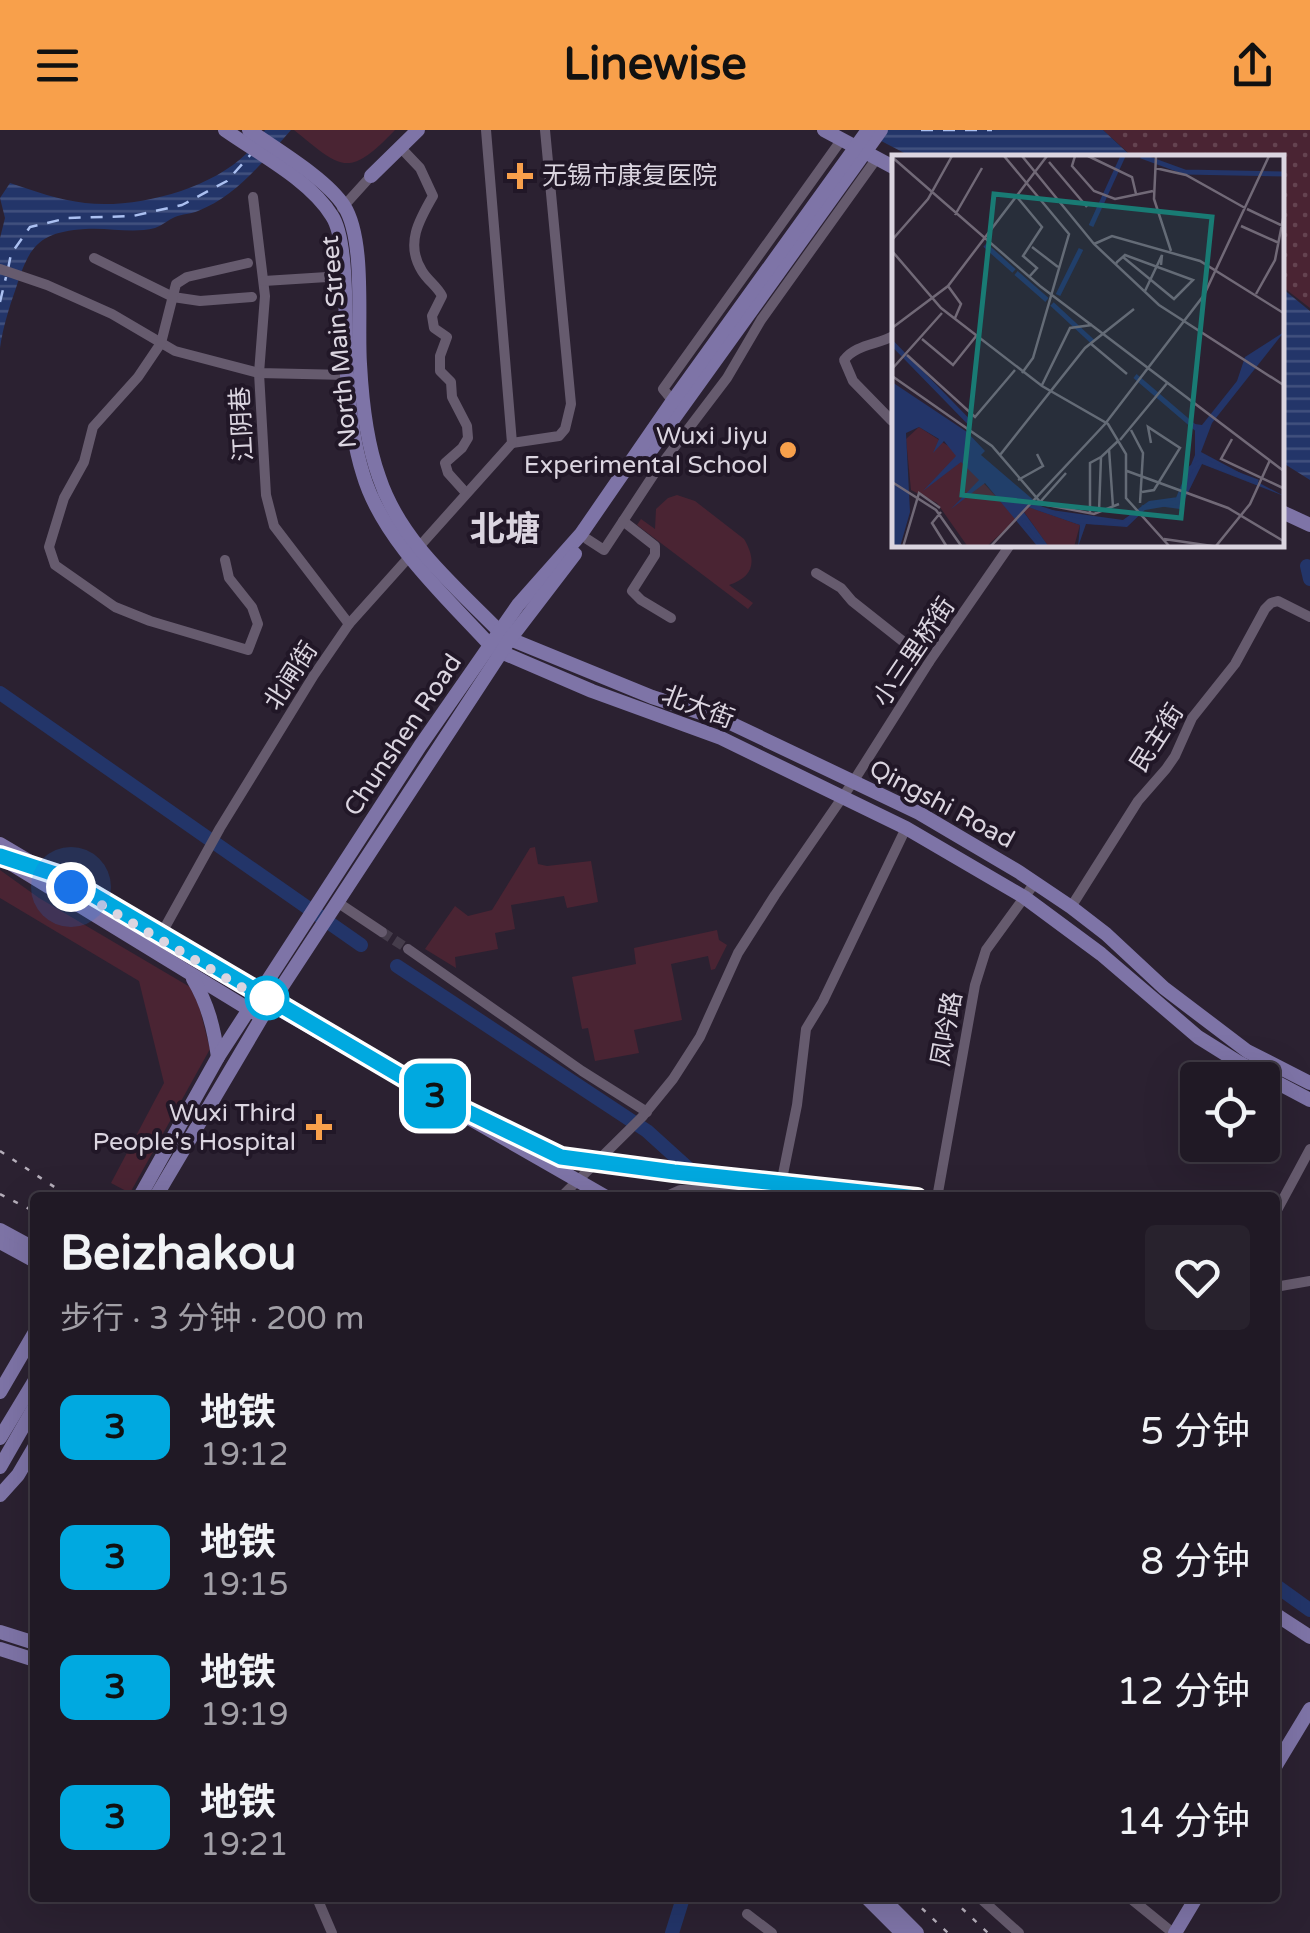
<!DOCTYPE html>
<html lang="zh">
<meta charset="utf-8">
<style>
:root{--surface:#201925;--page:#28222d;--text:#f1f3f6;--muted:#a2a0a7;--line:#3d3842;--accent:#f8a04b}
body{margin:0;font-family:"Varela Round","Noto Sans SC",sans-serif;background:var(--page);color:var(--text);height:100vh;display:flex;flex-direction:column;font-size:38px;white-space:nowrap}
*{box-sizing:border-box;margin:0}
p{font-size:32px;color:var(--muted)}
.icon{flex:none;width:55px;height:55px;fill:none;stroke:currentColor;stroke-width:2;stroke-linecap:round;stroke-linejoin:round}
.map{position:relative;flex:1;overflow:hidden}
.sheet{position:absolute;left:30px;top:1062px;width:1250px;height:710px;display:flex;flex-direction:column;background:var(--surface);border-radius:10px;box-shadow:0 10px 40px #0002,0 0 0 2px var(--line)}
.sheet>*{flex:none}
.badge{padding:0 20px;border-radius:15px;font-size:35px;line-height:65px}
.buttons{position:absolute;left:1180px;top:932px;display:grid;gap:20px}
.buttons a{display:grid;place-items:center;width:100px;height:100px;border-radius:10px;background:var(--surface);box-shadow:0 10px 40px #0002,0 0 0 2px var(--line);font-size:50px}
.you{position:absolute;width:50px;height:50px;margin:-25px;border:8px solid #fff;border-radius:50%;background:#1a73e8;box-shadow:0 0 0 15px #1a73e833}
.map>.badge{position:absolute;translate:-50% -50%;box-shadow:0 0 0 5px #fff}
.round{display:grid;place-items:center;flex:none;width:105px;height:105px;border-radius:10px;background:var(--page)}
.headline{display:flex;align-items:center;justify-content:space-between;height:170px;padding:0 30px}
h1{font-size:48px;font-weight:700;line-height:75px}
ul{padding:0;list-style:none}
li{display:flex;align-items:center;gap:30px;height:130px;padding:0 30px}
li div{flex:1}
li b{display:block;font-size:38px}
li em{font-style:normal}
li .badge{min-width:110px;font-weight:700;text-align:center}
header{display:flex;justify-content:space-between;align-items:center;height:130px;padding:0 30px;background:var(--accent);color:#111;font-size:45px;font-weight:700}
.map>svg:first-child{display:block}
</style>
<header><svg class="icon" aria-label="menu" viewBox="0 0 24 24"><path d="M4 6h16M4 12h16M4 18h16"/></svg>Linewise<svg class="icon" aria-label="share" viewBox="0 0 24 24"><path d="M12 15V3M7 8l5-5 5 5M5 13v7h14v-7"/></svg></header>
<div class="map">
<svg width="1310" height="1803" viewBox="0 0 1310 1803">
<defs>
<pattern id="park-dots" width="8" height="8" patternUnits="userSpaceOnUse" patternTransform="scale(2.5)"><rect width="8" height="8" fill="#4a2433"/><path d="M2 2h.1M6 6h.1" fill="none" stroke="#644350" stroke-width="1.8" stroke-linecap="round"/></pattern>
<pattern id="water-rules" width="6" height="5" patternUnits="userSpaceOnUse" patternTransform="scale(2.5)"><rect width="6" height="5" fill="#233569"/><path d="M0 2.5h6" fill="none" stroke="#42517e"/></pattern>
</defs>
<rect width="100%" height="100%" fill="#2b2131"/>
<g fill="#4a2433">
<path d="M294 0H395C348 49 342 39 294 0Z"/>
<path d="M677 365 695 371 744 409C757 431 754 447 729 455L753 473 748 479 637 395 641 389 655 399 656 379 668 368Z"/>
<path d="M535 717 538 734 547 736 591 731 598 772 567 778 564 766 511 775 515 799 495 803 498 819 455 827 456 838 425 819 455 776 468 786 492 780 530 718Z"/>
<path d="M0 740 39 768 190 857 199 876 210 919 130 1063 111 1053 164 953 139 851 0 768Z"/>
<path d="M717 800 719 810 727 815 715 839 711 840 708 826 671 834 682 890 634 900 639 923 595 931 588 898 582 899 572 847 636 834 634 818Z"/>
</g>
<path fill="url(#park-dots)" d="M1103 0H1310V178L1283 157 1282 28 1133 27Z"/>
<g fill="url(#water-rules)">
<path d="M265 0H291C264 30 237 66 198 81 191 84 182 84 175 87 168 90 163 95 155 98 131 104 109 97 85 99 38 102 29 117 16 158 9 178 3 197 0 218V108L5 88 0 68 10 53C34 61 59 70 85 73 135 79 209 60 246 24 253 17 259 8 265 0Z"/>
<path d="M860 0H1103L1132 27H912Z"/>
<path d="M1283 159 1310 181V350L1283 333Z"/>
</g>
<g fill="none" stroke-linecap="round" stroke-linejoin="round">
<g stroke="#233569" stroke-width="14">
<path d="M1307 436 1310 449"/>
<path d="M0 563 361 815"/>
<path d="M397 836 647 1001 721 1068"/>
<path d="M1275 1455 1310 1480"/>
<path d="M672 1803 683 1768"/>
</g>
<g stroke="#abc0f1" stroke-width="2.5" stroke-dasharray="12 10" stroke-linecap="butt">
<path d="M921 0H992"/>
<path d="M8 139 11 124 30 97 68 88 133 86 182 75 227 51 252 23"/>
<path d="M0 172 6 147"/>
</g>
<path stroke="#453c4b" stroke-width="10" stroke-dasharray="10 5" stroke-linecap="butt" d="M382 802 408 819"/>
<g stroke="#665b6e" stroke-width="10">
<path d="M400 17 420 38 433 66C419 90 405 114 422 141 428 151 437 156 442 166L432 186 434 198 447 207 440 226V241L451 252 452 267 467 296 468 308 462 318 445 333 448 343 466 363"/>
<path d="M253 67 265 166 259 243 266 365 274 396 349 494"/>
<path d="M342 78 371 46"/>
<path d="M94 128 173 167 200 171 252 167"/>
<path d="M0 139 47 155 112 184 175 221 259 243 347 245"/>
<path d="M264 151 343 146"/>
<path d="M677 276 663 259 842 9"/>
<path d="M892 291 853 251 844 230C856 214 878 215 895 205"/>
<path d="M512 313 559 306 565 299 571 274 545 0"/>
<path d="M623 391 655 416V425L632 461 641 470 671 488"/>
<path d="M587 409 604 420 654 344 727 248 761 190 877 28"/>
<path d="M418 418 512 313 486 0"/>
<path d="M225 430 229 448 252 477 258 494 248 520 150 491 115 477 55 435 49 417 64 368 84 332 93 297 138 247 161 213 176 154 187 147 248 133"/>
<path d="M816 443 841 458 852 471 929 532"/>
<path d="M337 772 382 802"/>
<path d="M1071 777 1138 671 1166 639 1175 626 1192 588 1235 534 1265 479 1271 473 1278 471 1310 487"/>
<path d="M159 808 220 698 314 545 349 494 410 426"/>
<path d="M408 819 582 941 647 982"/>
<path d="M560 1068 642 987 673 949 700 907 738 823 775 765 853 652 929 532 1010 415"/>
<path d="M662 1068 680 1060 767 1061 777 1058 782 1049 797 975 806 899 823 871 906 698"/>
<path d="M937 1068 975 855 986 820 1034 754"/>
<path d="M1275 1084 1310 1019"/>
<path d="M1275 1157 1310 1151"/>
<path d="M317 1768 332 1803"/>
<path d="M980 1768 1019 1803"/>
<path d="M1130 1768 1173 1803"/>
<path d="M747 1784 772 1803"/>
</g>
<g stroke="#7e74a7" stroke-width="14">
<path d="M225 0C259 24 310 50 332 86 350 113 344 209 347 245 349 278 353 312 363 344 382 409 445 466 490 515L501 522 592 561 721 608 906 698 1024 767 1101 824 1198 907 1238 932 1310 970"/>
<path d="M249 0C276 19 327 49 344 76 366 110 357 193 360 234 362 272 366 311 379 347 400 411 454 455 500 502L510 509 652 567 726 591 919 683 1019 742 1071 777 1106 804 1164 858 1247 921 1310 953"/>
<path d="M824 0 895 38"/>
<path d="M371 46 418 0"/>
<path d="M644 330 881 0"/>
<path d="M1282 382 1310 395"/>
<path d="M0 714 270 874 608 1068"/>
<path d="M0 727 255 883"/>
<path d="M193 849C208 874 214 899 218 927"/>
<path d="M139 1068 218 927 420 616 518 475 581 404 672 272 868 0"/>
<path d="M155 1068 262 887 510 509 575 424"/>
<path d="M0 1100 35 1119"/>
<path d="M0 1112 35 1131"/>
<path d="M0 1262 35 1202"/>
<path d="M0 1308 35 1250"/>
<path d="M0 1337 35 1276"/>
<path d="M0 1365 18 1345 35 1316"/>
<path d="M1275 1484 1310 1507"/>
<path d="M0 1502 35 1513"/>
<path d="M0 1519 35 1530"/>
<path d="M1275 1637 1310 1579"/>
<path d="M867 1768 902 1803"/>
<path d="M882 1768 917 1803"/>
<path d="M1175 1803 1196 1768"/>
</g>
<g stroke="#b5aeba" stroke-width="2.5" stroke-dasharray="5 10" stroke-linecap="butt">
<path d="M0 1021 71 1068"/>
<path d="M0 1064 35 1082"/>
<path d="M911 1768 948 1803"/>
<path d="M951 1768 988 1803"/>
</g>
</g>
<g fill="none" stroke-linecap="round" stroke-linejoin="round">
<g stroke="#fff" stroke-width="22">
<path id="line" d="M0 726 61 746 435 966 561 1027 674 1042 917 1068"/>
</g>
<use href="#line" stroke="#00a9e0" stroke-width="15"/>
<path stroke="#dbd5e0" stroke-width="10" stroke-dasharray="0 18" d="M71 757 270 874 267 868"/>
</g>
<g fill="#f8a04b" stroke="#211727" stroke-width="4">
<path d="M515 31h10v10h10v10h-10v10h-10v-10h-10v-10h10z"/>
<circle cx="788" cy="320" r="10"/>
<path d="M314 982h10v10h10v10h-10v10h-10v-10h-10v-10h10z"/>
</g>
<circle fill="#fff" stroke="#00a9e0" stroke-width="5" cx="267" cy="868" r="20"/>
<g text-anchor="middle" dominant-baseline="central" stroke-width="8" stroke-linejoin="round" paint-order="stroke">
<g font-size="25" fill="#dbd5e0" stroke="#211727" text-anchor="end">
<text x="542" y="46" text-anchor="start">无锡市康复医院</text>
<text x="768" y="306">Wuxi Jiyu<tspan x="768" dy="29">Experimental School</tspan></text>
<text x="296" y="983">Wuxi Third<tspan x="296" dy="29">People's Hospital</tspan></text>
</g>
<g font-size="25" fill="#dbd5e0" stroke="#211727">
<text transform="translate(339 212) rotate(-95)">North Main Street</text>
<text transform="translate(242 294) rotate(-93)">江阴巷</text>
<text transform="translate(914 522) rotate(-56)">小三里桥街</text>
<text transform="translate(291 546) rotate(-57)">北闸街</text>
<text transform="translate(698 577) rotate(21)">北大街</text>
<text transform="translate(403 605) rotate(-56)">Chunshen Road</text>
<text transform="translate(1157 608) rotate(-57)">民主街</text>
<text transform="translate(942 674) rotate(28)">Qingshi Road</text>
<text transform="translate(947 899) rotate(-80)">凤吟路</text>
</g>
<g font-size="35" font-weight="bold" fill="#dbd5e0" stroke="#211727">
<text x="505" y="400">北塘</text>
</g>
</g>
<g transform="translate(892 25)">
<rect width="392" height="392" fill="#2b2131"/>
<path d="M27 272 58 292 125 364 94 392H76L45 348 19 335 14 284ZM134 351 188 370 182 392 156 391 130 354Z" fill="#4a2433"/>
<path d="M392 177 320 268 309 297 392 341 310 309 288 354 258 350 235 372 194 369 186 392 188 370 136 352 131 356 157 392H146L93 328 59 354 87 325 69 307 31 336 64 301 52 286 41 298 47 284 27 272 14 278 18 357 8 392H0V227L75 277 93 296 89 300 152 354 231 365 257 346 286 342 303 300V269L310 270 345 226 353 202Z" fill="#233569"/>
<path fill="none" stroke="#233569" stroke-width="5" d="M249 1 293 17 393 19M199 71 231 1M93 90 122 116M124 118 155 145M166 140 189 94M160 149 201 187M0 188 78 268M243 221 305 274M144 352 185 366 233 368 244 358M250 353 285 347 299 313 310 306 366 327M131 365 152 392"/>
<path fill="none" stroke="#716977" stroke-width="2.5" d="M112 1 177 79 141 203 130 218M130 1 202 89 267 150 393 231M183 1 180 11 202 36 223 44 261 36M196 1 240 22 244 39M264 1 262 44 279 96M0 2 148 131 393 317M157 7 195 52M263 13 294 20 353 53M125 42 150 72 131 101 145 113 137 122M355 54 393 72M63 60 90 13M349 71 387 88M0 85 36 44 60 1M202 89 220 81 308 106 393 159M140 92 166 112M0 96 49 153 150 231 216 269 234 299V343L278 392M224 109 225 107 233 100 301 125 282 144 231 102M56 131 69 149 63 163M253 136 270 100 269 110M364 139 383 105 393 54M0 173 56 131 155 1M30 184 61 210 85 180M198 188 235 219M15 200 83 262 123 215M0 214 50 158M0 221 100 291 150 349 202 359 227 349M150 230 178 173 200 170M239 275 251 298 248 348M340 284 329 304 393 334M228 285 276 227M217 294 221 352M108 300 193 193 242 154M235 316 336 353 393 387M126 325 151 311 145 299M0 327 44 355 70 392M250 337 262 335 288 293 256 272 259 288M149 346 174 318M49 357 40 368 55 392M198 357V308L209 302M207 357 209 302 226 286M272 384 327 392M324 391 358 349 378 305M11 392 27 338 48 353M98 392 213 269 312 140 377 1"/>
<path fill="#197b74" fill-opacity="0.15" stroke="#197b74" stroke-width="5" d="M102 39 320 62 289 363 70 340Z"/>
<rect width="392" height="392" fill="none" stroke="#dbd5e0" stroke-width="5"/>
</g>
</svg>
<div class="buttons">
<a><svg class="icon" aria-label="locate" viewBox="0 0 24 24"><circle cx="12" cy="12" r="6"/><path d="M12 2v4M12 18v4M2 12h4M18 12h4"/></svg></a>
</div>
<div class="you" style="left:71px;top:757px"></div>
<b class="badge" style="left:435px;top:966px;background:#00a9e0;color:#111">3</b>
<section class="sheet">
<div class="headline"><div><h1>Beizhakou</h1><p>步行 · 3 分钟 · 200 m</p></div><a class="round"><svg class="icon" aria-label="heart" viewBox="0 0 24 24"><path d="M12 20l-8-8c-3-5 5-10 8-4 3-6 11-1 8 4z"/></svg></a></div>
<ul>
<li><span class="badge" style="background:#00a9e0;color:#111">3</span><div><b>地铁</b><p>19:12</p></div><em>5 分钟</em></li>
<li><span class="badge" style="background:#00a9e0;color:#111">3</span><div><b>地铁</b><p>19:15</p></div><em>8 分钟</em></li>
<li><span class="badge" style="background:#00a9e0;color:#111">3</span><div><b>地铁</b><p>19:19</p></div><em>12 分钟</em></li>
<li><span class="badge" style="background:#00a9e0;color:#111">3</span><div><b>地铁</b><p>19:21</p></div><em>14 分钟</em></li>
</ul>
</section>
</div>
